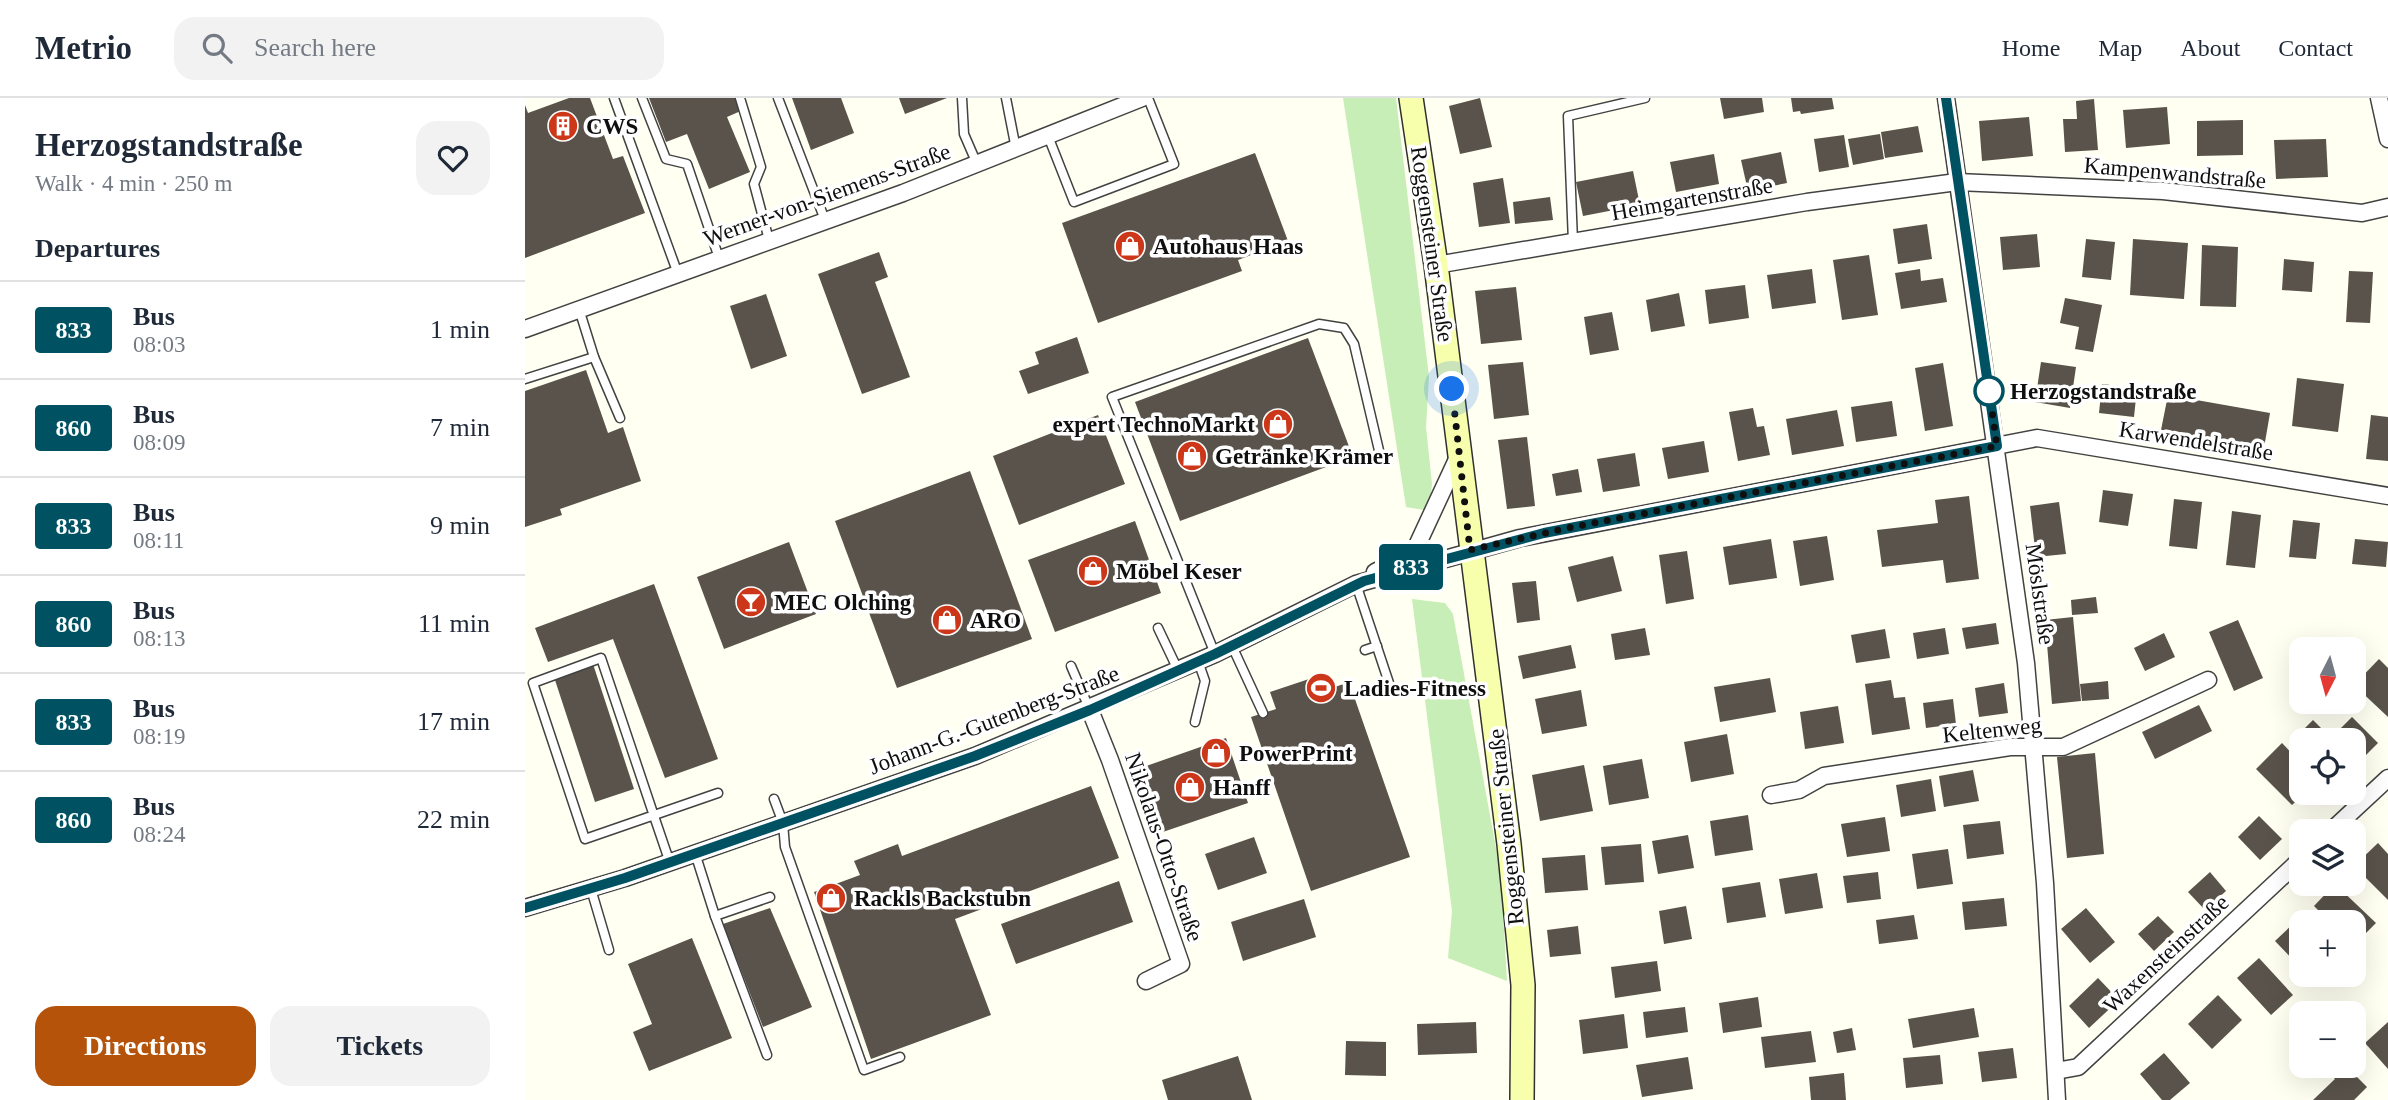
<!DOCTYPE html>
<meta charset="utf-8">
<style>
:root{--surface:#fff;--page:#f2f2f3;--text:#1f2937;--muted:#747a83;--line:#e0e1e3;--accent:#b45309}
body{margin:0;font-family:Georgia,serif;background:var(--page);color:var(--text);height:100vh;display:flex;flex-direction:column;font-size:26px;white-space:nowrap}
*{box-sizing:border-box;margin:0}
p{font-size:23px;color:var(--muted)}
.icon{flex:none;width:38px;height:38px;fill:none;stroke:currentColor;stroke-width:2;stroke-linecap:round;stroke-linejoin:round}
.map{position:relative;flex:1;overflow:hidden}
.panel{display:flex;flex-direction:column;background:var(--surface);width:525px}
.panel>*{flex:none}
.badge{padding:0 14px;border-radius:5px;font-size:24px;line-height:46px}
.needle{width:46px;rotate:186deg}
.fabs{position:absolute;left:1764px;top:539px;display:grid;gap:14px}
.fabs a{display:grid;place-items:center;width:77px;height:77px;border-radius:14px;background:var(--surface);box-shadow:0 7px 28px #0002;font-size:35px}
.you{position:absolute;width:35px;height:35px;margin:-18px;border:5px solid #fff;border-radius:50%;background:#1a73e8;box-shadow:0 0 0 10px #1a73e833}
.map>.badge{position:absolute;translate:-50% -50%;box-shadow:0 0 0 4px #fff}
h2{padding:0 35px;font-size:26px;line-height:63px}
.round{display:grid;place-items:center;flex:none;width:74px;height:74px;border-radius:21px;background:var(--page)}
.head{display:flex;align-items:center;justify-content:space-between;height:119px;padding:0 35px}
h1{font-size:33px;font-weight:700;line-height:52px}
.primary-button{display:flex;gap:14px;margin-top:auto;padding:14px 35px}
.primary-button a{flex:1;height:80px;border-radius:21px;background:var(--accent);color:#fff;font-size:28px;font-weight:700;line-height:80px;text-align:center}
.primary-button a+a{background:var(--page);color:var(--text)}
ul{padding:0;list-style:none}
li{display:flex;align-items:center;gap:21px;height:98px;padding:0 35px;border-top:2px solid var(--line)}
li div{flex:1}
li b{display:block;font-size:26px}
li em{font-style:normal}
li .badge{min-width:77px;font-weight:700;text-align:center}
header{display:flex;align-items:center;gap:42px;box-sizing:border-box;height:98px;padding:0 35px;background:var(--surface);border-bottom:2px solid var(--line)}
header strong{font-size:33px}
nav{display:flex;gap:38px;margin-inline-start:auto;font-size:24px}
.search{width:490px;height:63px;background:var(--page);display:flex;align-items:center;gap:18px;box-sizing:border-box;padding:0 24px;border-radius:21px;color:var(--muted);font-size:26px}
main{display:flex;flex:1;min-height:0}
.map>svg:first-child{display:block}
</style>
<header>
<strong>Metrio</strong>
<div class="search"><svg class="icon" aria-label="search" viewBox="0 0 24 24"><circle cx="10" cy="10" r="6"/><path d="M15 15l6 6"/></svg>Search here</div>
<nav><a>Home</a><a>Map</a><a>About</a><a>Contact</a></nav>
</header>
<main>
<section class="panel">
<div class="head"><div><h1>Herzogstandstraße</h1><p>Walk · 4 min · 250 m</p></div><a class="round"><svg class="icon" aria-label="heart" viewBox="0 0 24 24"><path d="M12 20l-8-8c-3-5 5-10 8-4 3-6 11-1 8 4z"/></svg></a></div>
<h2>Departures</h2>
<ul>
<li><span class="badge" style="background:#005262;color:#fff">833</span><div><b>Bus</b><p>08:03</p></div><em>1 min</em></li>
<li><span class="badge" style="background:#005262;color:#fff">860</span><div><b>Bus</b><p>08:09</p></div><em>7 min</em></li>
<li><span class="badge" style="background:#005262;color:#fff">833</span><div><b>Bus</b><p>08:11</p></div><em>9 min</em></li>
<li><span class="badge" style="background:#005262;color:#fff">860</span><div><b>Bus</b><p>08:13</p></div><em>11 min</em></li>
<li><span class="badge" style="background:#005262;color:#fff">833</span><div><b>Bus</b><p>08:19</p></div><em>17 min</em></li>
<li><span class="badge" style="background:#005262;color:#fff">860</span><div><b>Bus</b><p>08:24</p></div><em>22 min</em></li>
</ul>
<div class="primary-button"><a>Directions</a><a>Tickets</a></div>
</section>
<div class="map">
<svg width="1863" height="1002" viewBox="0 0 1863 1002">
<rect width="100%" height="100%" fill="#fffff2"/>
<g fill="#c8eeb7">
<path d="M818 0H871L904 279 901 329 907 386 905 408 899 412 881 409Z"/>
<path d="M887 501 920 505 928 516 976 777 982 883 923 860 927 813Z"/>
</g>
<g fill="#59534b">
<path d="M44 0H65L88 61 98 58 120 115 0 160V7L3 15Z"/>
<path d="M124 0H212L218 12 202 19 225 74 184 91 162 36 141 44Z"/>
<path d="M267 0H316L329 35 286 52Z"/>
<path d="M374 0H422L380 16Z"/>
<path d="M955 0 967 49 935 56 924 8Z"/>
<path d="M1195 0H1237L1239 14 1199 21Z"/>
<path d="M1266 0H1307L1309 11 1276 16 1275 13 1268 14Z"/>
<path d="M1569 1 1573 52 1540 54 1538 21H1552L1551 3Z"/>
<path d="M1642 9 1645 46 1601 50 1598 12Z"/>
<path d="M1504 19 1508 58 1457 63 1454 23Z"/>
<path d="M1718 22V57L1672 58V23Z"/>
<path d="M1393 28 1398 54 1360 60 1356 34Z"/>
<path d="M1355 36 1359 61 1328 67 1323 41Z"/>
<path d="M1319 37 1324 69 1294 74 1289 41Z"/>
<path d="M1801 41 1803 79 1751 81 1749 42Z"/>
<path d="M1256 54 1262 85 1223 93 1216 62Z"/>
<path d="M730 55 763 143 713 162 717 173 573 225 537 125Z"/>
<path d="M1189 56 1194 86 1151 94 1145 64Z"/>
<path d="M1108 73 1115 107 1058 118 1051 84Z"/>
<path d="M978 80 985 125 954 129 948 85Z"/>
<path d="M1025 99 1028 122 990 126 988 104Z"/>
<path d="M1402 126 1407 161 1373 166 1368 131Z"/>
<path d="M1512 136 1515 169 1478 172 1475 139Z"/>
<path d="M1561 141 1590 144 1586 182 1557 179Z"/>
<path d="M1608 141 1663 145 1659 201 1605 197Z"/>
<path d="M1677 147 1713 149 1711 209 1675 208Z"/>
<path d="M354 154 363 179 350 184 385 279 337 296 293 176Z"/>
<path d="M1344 157 1353 217 1317 222 1308 162Z"/>
<path d="M1759 161 1789 164 1787 194 1757 192Z"/>
<path d="M1287 171 1291 205 1247 211 1242 177Z"/>
<path d="M1395 171 1396 183 1418 180 1422 204 1376 211 1370 175Z"/>
<path d="M1824 173 1848 174 1845 225 1821 224Z"/>
<path d="M1220 187 1224 220 1184 226 1180 192Z"/>
<path d="M991 189 997 242 956 246 950 193Z"/>
<path d="M1154 195 1160 228 1126 234 1121 202Z"/>
<path d="M241 196 262 258 226 271 205 208Z"/>
<path d="M1540 200 1577 207 1568 254 1550 251 1554 229 1535 225Z"/>
<path d="M1087 214 1094 252 1065 257 1059 219Z"/>
<path d="M552 239 564 275 503 296 494 273 514 266 510 254Z"/>
<path d="M783 240 828 359 655 423 610 304Z"/>
<path d="M998 264 1004 317 969 321 963 267Z"/>
<path d="M1516 264 1551 269 1545 310 1510 304Z"/>
<path d="M1418 265 1428 328 1400 333 1390 270Z"/>
<path d="M61 272 83 335 98 329 116 383 35 411 37 417 0 429V293Z"/>
<path d="M1772 280 1819 286 1813 334 1767 328Z"/>
<path d="M1577 286 1612 290 1609 319 1574 315Z"/>
<path d="M1643 297 1745 315 1739 350 1636 332Z"/>
<path d="M1367 303 1372 338 1331 344 1326 309Z"/>
<path d="M1228 310 1232 329 1239 328 1245 357 1213 363 1204 314Z"/>
<path d="M1312 312 1319 348 1267 357 1261 321Z"/>
<path d="M573 317 600 386 494 427 468 358Z"/>
<path d="M1846 317 1863 319V363L1841 361Z"/>
<path d="M1002 339 1010 408 982 411 973 342Z"/>
<path d="M1179 343 1184 374 1143 381 1137 350Z"/>
<path d="M1110 355 1115 388 1078 394 1072 361Z"/>
<path d="M1053 371 1057 394 1031 398 1027 376Z"/>
<path d="M445 373 507 541 372 590 310 423Z"/>
<path d="M1578 392 1608 396 1603 428 1574 424Z"/>
<path d="M1444 398 1454 481 1421 485 1418 462 1357 469 1352 432 1413 425 1410 402Z"/>
<path d="M1649 401 1677 404 1672 451 1644 448Z"/>
<path d="M1534 404 1541 456 1511 459 1505 408Z"/>
<path d="M1707 413 1736 417 1730 470 1701 467Z"/>
<path d="M1768 422 1795 425 1791 461 1764 459Z"/>
<path d="M610 423 636 495 530 534 503 462Z"/>
<path d="M1302 438 1309 482 1275 488 1268 443Z"/>
<path d="M1246 441 1252 480 1204 487 1198 449Z"/>
<path d="M1830 441 1863 444 1861 469 1827 466Z"/>
<path d="M264 444 291 516 199 551 172 479Z"/>
<path d="M1162 453 1169 501 1141 506 1134 457Z"/>
<path d="M1088 458 1097 493 1052 504 1043 469Z"/>
<path d="M1011 483 1015 522 992 525 987 485Z"/>
<path d="M129 486 193 661 140 680 88 541 23 564 10 530Z"/>
<path d="M1571 499 1573 515 1547 517 1546 502Z"/>
<path d="M1548 519 1556 603 1527 606 1520 522Z"/>
<path d="M1713 522 1738 580 1709 593 1684 534Z"/>
<path d="M1471 525 1474 546 1441 551 1437 530Z"/>
<path d="M1120 530 1125 557 1090 562 1086 536Z"/>
<path d="M1420 530 1424 556 1392 561 1388 535Z"/>
<path d="M1360 531 1365 560 1331 565 1326 537Z"/>
<path d="M1639 535 1650 559 1620 573 1609 550Z"/>
<path d="M1046 547 1051 570 998 581 993 558Z"/>
<path d="M1854 561 1863 570V619L1829 587Z"/>
<path d="M68 566 109 691 70 704 29 579Z"/>
<path d="M790 579 796 594 824 584 885 759 786 793 726 619 751 611 745 594Z"/>
<path d="M1245 580 1251 614 1195 624 1189 589Z"/>
<path d="M1366 582 1369 600 1380 599 1385 631 1347 637 1340 586Z"/>
<path d="M1583 583 1584 601 1557 603 1555 586Z"/>
<path d="M1479 585 1483 615 1454 619 1450 590Z"/>
<path d="M1056 592 1062 628 1017 636 1010 601Z"/>
<path d="M1428 601 1431 626 1401 630 1398 605Z"/>
<path d="M1674 607 1687 633 1630 661 1617 634Z"/>
<path d="M1313 608 1319 645 1280 651 1275 614Z"/>
<path d="M1827 619 1853 645 1829 669V642H1776V646L1770 640 1788 622 1806 640Z"/>
<path d="M1202 636 1209 676 1166 684 1159 644Z"/>
<path d="M701 640 723 705 629 737 607 673Z"/>
<path d="M1757 645 1776 665V695H1780L1767 707 1731 671Z"/>
<path d="M1570 655 1579 756 1542 760 1532 659Z"/>
<path d="M1117 661 1124 700 1084 707 1078 668Z"/>
<path d="M1059 667 1068 713 1015 723 1007 677Z"/>
<path d="M1448 672 1454 703 1419 709 1414 678Z"/>
<path d="M1406 681 1411 713 1376 719 1371 687Z"/>
<path d="M566 688 594 760 430 821 466 917 346 961 289 794 335 777 329 763 373 746 377 758Z"/>
<path d="M1223 717 1228 752 1190 758 1185 723Z"/>
<path d="M1734 718 1757 741 1735 762 1713 739Z"/>
<path d="M1360 719 1365 753 1322 759 1316 726Z"/>
<path d="M1475 723 1479 756 1442 761 1438 727Z"/>
<path d="M1163 737 1169 770 1133 776 1127 743Z"/>
<path d="M729 739 742 775 693 792 680 756Z"/>
<path d="M1853 745 1863 756V802L1829 768Z"/>
<path d="M1116 746 1119 784 1080 787 1076 749Z"/>
<path d="M1423 751 1428 786 1392 791 1387 756Z"/>
<path d="M1060 757 1063 792 1020 795 1017 760Z"/>
<path d="M1353 774 1356 801 1322 805 1318 778Z"/>
<path d="M1685 774 1701 793 1680 812 1663 794Z"/>
<path d="M1292 775 1298 810 1260 816 1254 781Z"/>
<path d="M594 783 608 824 491 866 476 826Z"/>
<path d="M1235 784 1241 819 1202 825 1197 790Z"/>
<path d="M1810 786 1851 825 1829 847V824H1805L1789 808Z"/>
<path d="M1479 800 1482 828 1440 832 1437 804Z"/>
<path d="M779 801 791 839 718 863 706 824Z"/>
<path d="M1161 808 1167 841 1139 846 1134 813Z"/>
<path d="M245 810 287 909 238 929 198 826Z"/>
<path d="M1561 810 1590 844 1565 865 1536 831Z"/>
<path d="M1389 817 1393 841 1354 846 1351 822Z"/>
<path d="M1633 818 1649 834 1629 853 1613 836Z"/>
<path d="M1770 824 1776 831V870L1750 843Z"/>
<path d="M1053 828 1056 856 1025 859 1022 832Z"/>
<path d="M167 840 207 940 124 973 108 934 127 926 103 866Z"/>
<path d="M1734 860 1768 897 1746 917 1712 880Z"/>
<path d="M1132 863 1136 893 1090 900 1086 869Z"/>
<path d="M1573 880 1594 902 1564 930 1544 908Z"/>
<path d="M1693 897 1717 922 1687 951 1663 926Z"/>
<path d="M1233 899 1237 929 1198 935 1194 905Z"/>
<path d="M1160 909 1163 934 1121 940 1118 914Z"/>
<path d="M1449 910 1454 939 1388 950 1383 921Z"/>
<path d="M1099 916 1103 950 1058 956 1054 922Z"/>
<path d="M951 924 952 955 893 957 892 926Z"/>
<path d="M1863 924V971L1840 945Z"/>
<path d="M1327 930 1331 952 1312 955 1308 934Z"/>
<path d="M1286 933 1291 964 1240 970 1236 939Z"/>
<path d="M821 943 861 944V978L820 977Z"/>
<path d="M1488 950 1492 980 1457 984 1453 954Z"/>
<path d="M1639 955 1665 985 1645 1002H1637L1615 976Z"/>
<path d="M1415 957 1418 986 1381 990 1378 960Z"/>
<path d="M713 958 727 1002H643L637 982Z"/>
<path d="M1163 959 1168 991 1117 999 1111 967Z"/>
<path d="M1801 968H1821L1842 989 1829 1002H1788L1810 981 1799 970Z"/>
<path d="M1319 975 1321 1002H1286L1284 979Z"/>
</g>
<g fill="none" stroke-linecap="round" stroke-linejoin="round">
<g stroke="#424242" stroke-width="11">
<g id="lane">
<path d="M89 0 153 176"/>
<path d="M117 0 141 61 162 66 194 160"/>
<path d="M215 0 236 69 229 86 244 142"/>
<path d="M253 0 300 122"/>
<path d="M437 0 439 36 452 66"/>
<path d="M481 0 491 51"/>
<path d="M523 38 549 104 649 66 623 0"/>
<path d="M1048 144 1043 18 1120 0"/>
<path d="M54 211 69 259 95 320"/>
<path d="M0 281 69 259"/>
<path d="M831 486 865 588"/>
<path d="M633 530 653 572"/>
<path d="M707 548 738 615"/>
<path d="M840 552 852 548"/>
<path d="M690 556 587 299 794 226 819 230 829 246 856 361"/>
<path d="M546 568 564 610"/>
<path d="M670 624 680 583 673 563"/>
<path d="M249 701 258 725 260 749 339 972 375 959"/>
<path d="M170 755 190 818 245 799"/>
<path d="M145 765 129 718 76 560 8 585 60 741 193 695"/>
<path d="M66 791 84 852"/>
<path d="M190 818 242 957"/>
</g>
</g>
<g stroke="#424242" stroke-width="19">
<g id="street">
<path d="M1421 0 1501 565 1520 785 1532 1002"/>
<path d="M1854 0 1863 41"/>
<path d="M911 167 1282 104 1432 84 1638 93 1837 115 1863 109"/>
<path d="M0 231 378 95 617 0"/>
<path d="M850 474 889 454 934 357"/>
<path d="M565 612 585 662 656 866 621 883"/>
<path d="M1246 697 1274 692 1299 678 1485 649H1538L1683 582"/>
<path d="M1806 733 1863 680"/>
<path d="M0 810 100 780 450 658 690 556 831 486 995 440 1512 340 1863 398"/>
<path d="M1531 973 1553 969 1776 761"/>
</g>
</g>
<g stroke="#313131" stroke-width="26">
<path id="secondary" d="M886 0 911 167 984 746 998 887 997 1002"/>
</g>
<use href="#lane" stroke="#fff" stroke-width="8"/>
<use href="#street" stroke="#fff" stroke-width="16"/>
<use href="#secondary" stroke="#f7ffad" stroke-width="23"/>
</g>
<g fill="none" stroke-linecap="round" stroke-linejoin="round">
<g stroke="#fff" stroke-width="16">
<path id="line" d="M0 810 100 780 450 658 565 612 690 556 839 483 1019 435 1472 348 1421 0"/>
</g>
<use href="#line" stroke="#005262" stroke-width="10"/>
<path stroke="#0f0f0f" stroke-width="7" stroke-dasharray="0 12.6" d="M927 291 945 452 1043 430 1472 348 1464 293"/>
</g>
<defs>
<g id="building-disc" transform="scale(1.575)"><circle r="9.5" fill="#cc371a" stroke="#fff"/><path d="M-4-6H4V6H1V3H-1V6H-4ZM-2.5-4.3h1.7v1.8h-1.7ZM.8-4.3h1.7v1.8H.8ZM-2.5-1h1.7V.8h-1.7ZM.8-1h1.7V.8H.8Z" fill="#fff"/></g>
<g id="shop-disc" transform="scale(1.575)"><circle r="9.5" fill="#cc371a" stroke="#fff"/><path d="M-5-2.5h2.3a2.7 3.5 0 0 1 5.4 0H5L5.5 6h-11ZM-1.5-2.5h3a1.5 2.3 0 0 0-3 0Z" fill="#fff"/></g>
<g id="bar-disc" transform="scale(1.575)"><circle r="9.5" fill="#cc371a" stroke="#fff"/><path d="M-6-5H6L.8 .8V4.5H3.5V6h-7V4.5H-.8V.8Z" fill="#fff"/></g>
<g id="stadium-disc" transform="scale(1.575)"><circle r="9.5" fill="#cc371a" stroke="#fff"/><path d="M0-5a6.5 5 0 1 0 0 10a6.5 5 0 1 0 0-10ZM-3.5-1.8h7v3.6h-7Z" fill="#fff"/></g>
</defs>
<g fill-rule="evenodd">
<use href="#building-disc" x="38" y="28"/>
<use href="#shop-disc" x="605" y="148"/>
<use href="#shop-disc" x="753" y="326"/>
<use href="#shop-disc" x="667" y="358"/>
<use href="#shop-disc" x="568" y="473"/>
<use href="#bar-disc" x="226" y="504"/>
<use href="#shop-disc" x="422" y="522"/>
<use href="#stadium-disc" x="796" y="590"/>
<use href="#shop-disc" x="691" y="655"/>
<use href="#shop-disc" x="665" y="689"/>
<use href="#shop-disc" x="306" y="800"/>
</g>
<circle fill="#fff" stroke="#005262" stroke-width="3.5" cx="1464" cy="293" r="14"/>
<g text-anchor="middle" dominant-baseline="central" stroke-width="7" stroke-linejoin="round" paint-order="stroke">
<g font-size="23" font-weight="bold" fill="#0f0f0f" stroke="#fff" text-anchor="start">
<text x="61" y="28">CWS</text>
<text x="628" y="148">Autohaus Haas</text>
<text x="730" y="326" text-anchor="end">expert TechnoMarkt</text>
<text x="690" y="358">Getränke Krämer</text>
<text x="591" y="473">Möbel Keser</text>
<text x="249" y="504">MEC Olching</text>
<text x="445" y="522">ARO</text>
<text x="819" y="590">Ladies-Fitness</text>
<text x="714" y="655">PowerPrint</text>
<text x="688" y="689">Hanff</text>
<text x="329" y="800">Rackls Backstubn</text>
</g>
<g font-size="23" fill="#0f0f0f" stroke="#fff">
<text transform="translate(1650 75) rotate(5)">Kampenwandstraße</text>
<text transform="translate(302 97) rotate(-20)">Werner-von-Siemens-Straße</text>
<text transform="translate(1167 101) rotate(-10)">Heimgartenstraße</text>
<text transform="translate(907 146) rotate(82)">Roggensteiner Straße</text>
<text transform="translate(1671 343) rotate(9)">Karwendelstraße</text>
<text transform="translate(1515 496) rotate(82)">Möslstraße</text>
<text transform="translate(469 622) rotate(-21)">Johann-G.-Gutenberg-Straße</text>
<text transform="translate(1467 632) rotate(-6)">Keltenweg</text>
<text transform="translate(981 729) rotate(-96)">Roggensteiner Straße</text>
<text transform="translate(639 749) rotate(71)">Nikolaus-Otto-Straße</text>
<text transform="translate(1641 856) rotate(-43)">Waxensteinstraße</text>
</g>
<g font-size="23" font-weight="bold" fill="#0f0f0f" stroke="#fff" text-anchor="start">
<text x="1485" y="293">Herzogstandstraße</text>
</g>
</g>
</svg>
<div class="fabs">
<a><svg class="needle" viewBox="-14 -14 28 28"><path d="M0-13l5 13h-10z" fill="#e53935"/><path d="M0 13l5-13h-10z" fill="#747a83"/></svg></a>
<a><svg class="icon" aria-label="locate" viewBox="0 0 24 24"><circle cx="12" cy="12" r="6"/><path d="M12 2v4M12 18v4M2 12h4M18 12h4"/></svg></a>
<a><svg class="icon" aria-label="layers" viewBox="0 0 24 24"><path d="M12 4l9 5-9 5-9-5zM3 14l9 5 9-5"/></svg></a>
<a>+</a>
<a>−</a>
</div>
<div class="you" style="left:927px;top:291px"></div>
<b class="badge" style="left:886px;top:469px;background:#005262;color:#fff">833</b>
</div>
</main>
